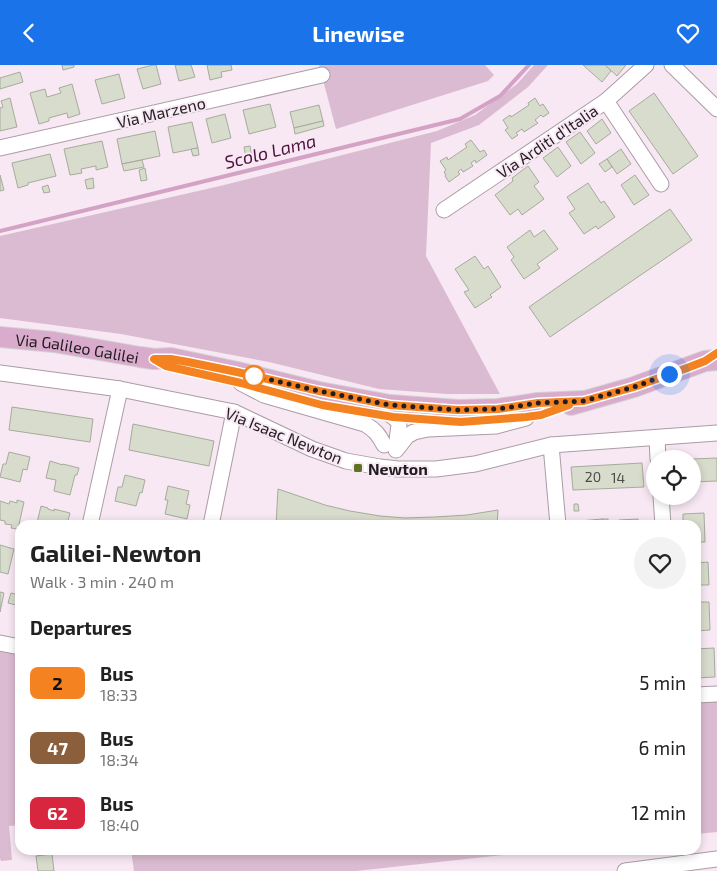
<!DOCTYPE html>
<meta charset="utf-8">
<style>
:root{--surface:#fff;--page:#f2f2f2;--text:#222;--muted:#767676;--accent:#1a73e8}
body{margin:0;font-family:"Exo 2",sans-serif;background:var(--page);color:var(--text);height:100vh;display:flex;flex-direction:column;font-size:19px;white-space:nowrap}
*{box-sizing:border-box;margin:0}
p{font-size:16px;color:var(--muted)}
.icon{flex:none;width:28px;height:28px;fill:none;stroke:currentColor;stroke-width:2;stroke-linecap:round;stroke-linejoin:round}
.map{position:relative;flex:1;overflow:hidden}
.sheet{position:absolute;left:15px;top:455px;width:686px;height:335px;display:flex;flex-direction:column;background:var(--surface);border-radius:15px;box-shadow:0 2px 8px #0003}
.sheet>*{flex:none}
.badge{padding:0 10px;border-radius:8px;font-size:18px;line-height:32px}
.buttons{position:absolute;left:646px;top:385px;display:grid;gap:10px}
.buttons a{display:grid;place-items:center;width:55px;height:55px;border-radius:50%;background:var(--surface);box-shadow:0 2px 8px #0003;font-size:25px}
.you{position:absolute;width:25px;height:25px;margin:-12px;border:4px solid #fff;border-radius:50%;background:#1a73e8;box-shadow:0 0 0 8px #1a73e833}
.map>.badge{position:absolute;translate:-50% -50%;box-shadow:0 0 0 2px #fff}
h2{padding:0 15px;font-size:19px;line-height:45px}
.round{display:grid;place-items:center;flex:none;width:52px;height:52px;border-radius:26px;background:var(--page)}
.overview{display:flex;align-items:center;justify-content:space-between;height:85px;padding:0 15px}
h1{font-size:24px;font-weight:700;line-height:38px}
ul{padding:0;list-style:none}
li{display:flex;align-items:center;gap:15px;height:65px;padding:0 15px}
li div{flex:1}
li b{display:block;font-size:19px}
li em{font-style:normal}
li .badge{min-width:55px;font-weight:700;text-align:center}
header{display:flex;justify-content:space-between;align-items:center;height:65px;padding:0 15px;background:var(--accent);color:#fff;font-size:22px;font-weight:700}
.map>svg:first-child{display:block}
</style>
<header><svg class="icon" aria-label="back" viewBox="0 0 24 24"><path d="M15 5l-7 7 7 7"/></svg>Linewise<svg class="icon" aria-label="heart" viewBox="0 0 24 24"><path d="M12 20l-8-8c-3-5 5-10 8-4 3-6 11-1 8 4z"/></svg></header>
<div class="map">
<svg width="717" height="806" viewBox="0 0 717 806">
<rect width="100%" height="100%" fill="#f8e8f3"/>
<g fill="#dbbbd1">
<path d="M319 0H485L494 10 488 16 336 64Z"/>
<path d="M534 0H548L528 22 479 60 431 78 426 191 500 329H447L379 324 269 297 121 269 0 253V171L220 121 437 66 475 50 517 19Z"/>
<path d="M0 585 20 589V760L9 761 12 795 1 796 0 793Z"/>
<path d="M717 636V767L696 769V638Z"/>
<path d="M131 785H549L356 806H134Z"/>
</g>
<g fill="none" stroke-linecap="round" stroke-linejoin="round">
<path stroke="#d3a2c4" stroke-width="4" d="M0 166 460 54 500 31 529 0"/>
</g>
<g fill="#d7dccc" stroke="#a6ab9c">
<path d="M62 0H74V2L63 5Z"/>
<path d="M153 0H156L161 19 143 24 137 4Z"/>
<path d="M175 0H191L195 12 179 16Z"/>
<path d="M207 0H231L232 5 221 7 222 12 210 15Z"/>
<path d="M583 0H605L611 6 602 17Z"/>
<path d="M605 0H626L617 11Z"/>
<path d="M20 7 23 17 0 24V13Z"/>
<path d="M119 9 125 33 102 39 95 15Z"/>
<path d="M72 19 80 49 68 53 67 48 49 53V56L39 59 30 28 45 24 47 32 61 28 59 23Z"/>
<path d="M654 28 698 91 673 109 629 46Z"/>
<path d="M10 33 17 62 0 66V43L3 42 1 36Z"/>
<path d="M535 33 540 41 543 39 549 48 543 52 541 50 535 55 538 58 524 67 522 64 516 68 518 70 512 74 505 65 508 63 503 55 510 50 511 52 529 40 528 38Z"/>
<path d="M270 39 276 62 249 69 243 45Z"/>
<path d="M319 40 323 56 294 63 290 47Z"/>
<path d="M225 49 231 73 212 78 206 54Z"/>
<path d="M602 54 611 68 596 79 587 66Z"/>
<path d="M323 56 324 61 295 69 294 63Z"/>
<path d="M192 57 198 83 173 88 168 62Z"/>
<path d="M155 66 160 91 122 99 117 74Z"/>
<path d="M580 67 595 88 581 99 566 77Z"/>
<path d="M471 75 480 87 484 85 487 90 476 98 475 95 471 98 473 101 463 107 461 104 458 107 460 109 449 117 445 111 446 110 444 107 446 105 440 96 447 92 448 95 467 82 465 79Z"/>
<path d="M102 76 108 102 96 105V101L81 104 82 108 70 110 64 84Z"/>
<path d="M250 81 252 92 246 93 244 82Z"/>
<path d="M558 82 571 101 557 112 543 93Z"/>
<path d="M198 83 199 90 193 91 191 84Z"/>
<path d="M621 84 631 99 617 109 607 94Z"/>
<path d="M50 89 56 111 28 118V120L18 123 12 98Z"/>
<path d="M607 94 612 102 605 107 599 99Z"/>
<path d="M142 95 144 102 124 106 122 99Z"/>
<path d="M528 101 539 117 534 121 544 134 522 150 518 144 510 150 495 130 513 116 512 113Z"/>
<path d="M145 103 147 115 141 116 139 105Z"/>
<path d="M0 110 4 125 0 126Z"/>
<path d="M635 110 649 130 634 140 621 120Z"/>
<path d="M93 113 94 123 87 124 85 115Z"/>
<path d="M588 118 601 138 604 136 615 152 598 164 596 161 584 169 569 148 575 144 567 132Z"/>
<path d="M48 120 50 127 44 128 42 122Z"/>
<path d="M670 144 692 175 550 272 529 242Z"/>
<path d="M530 165 534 172 544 165 558 184 537 199 540 203 524 214 511 195 514 192 507 182Z"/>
<path d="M475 191 484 204 488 201 501 222 490 230 492 232 475 243 464 227 469 225 455 204Z"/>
<path d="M12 342 93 354 90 377 9 365Z"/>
<path d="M133 359 214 376 209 401 129 385Z"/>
<path d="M9 387 30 392 27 405 23 404 20 417 0 412 3 399H6Z"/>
<path d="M717 393V416L692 417V394Z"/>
<path d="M50 396 63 400V399L79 403 77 410H75L70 430 54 426 56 415 46 413Z"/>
<path d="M642 398 644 422 573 425 571 402Z"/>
<path d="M125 410 145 415 142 428 140 427 136 441 115 436 118 422H122Z"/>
<path d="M168 421 189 426 186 439 190 440 187 454 165 449 168 435H165Z"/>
<path d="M278 424 325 440 350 446 380 451 405 453 435 452 467 450 498 445 497 460H276Z"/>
<path d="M17 435 24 437 18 464 11 463 12 460 5 459V456L0 455V436L9 439 10 436 17 438Z"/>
<path d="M574 439H578L579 446H574Z"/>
<path d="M41 441 48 443V444L54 446V444L70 448 68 456 66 455 64 460H45L37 458Z"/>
<path d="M704 448 705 477H696V460H683V449Z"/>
<rect x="602" y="454" width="6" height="6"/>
<path d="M602 454V460H580V456Z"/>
<path d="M638 454 639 460H620L619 455Z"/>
<path d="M0 480 14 484 8 509 0 507Z"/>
<path d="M708 497 709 520H696V498Z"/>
<path d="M0 527 4 528 0 547Z"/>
<path d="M11 528 20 530V541L8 538Z"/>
<path d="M696 537H709L710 565 696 566Z"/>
<path d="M20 544V560L17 559Z"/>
<path d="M714 583 715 612 696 613V584Z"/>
<path d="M52 789 54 806H38L36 791Z"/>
</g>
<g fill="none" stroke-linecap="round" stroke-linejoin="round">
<g stroke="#ab9ca6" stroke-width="17">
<g id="minor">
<path d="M672 0 717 44"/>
<path d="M606 36 661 119"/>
<path d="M0 83 322 10"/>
<path d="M444 145 606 36 646 0"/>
<path d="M0 308 120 324 234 347 312 384 346 396 380 402 398 404H436L475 399 551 380 717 368"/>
<path d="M241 318 264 330 365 359C375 365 379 370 384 380"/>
<path d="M372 342 387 347 398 356 399 360 396 383"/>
<path d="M657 373 658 394"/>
<path d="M551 380 558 460"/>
<path d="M396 385 407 371 414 367 428 364 496 361 526 353"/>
<path d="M661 431 663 460"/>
<path d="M90 460 120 324"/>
<path d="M211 460 234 347"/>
<path d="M0 578 20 582"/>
<path d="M696 630 717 629"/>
<path d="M625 806 717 794"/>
</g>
</g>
<g stroke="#d3d2d2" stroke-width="22">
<g id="major">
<path id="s1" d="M0 272 54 277 140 292 154 294 171 293 237 307 319 327 390 340 458 345 498 344 538 338 584 336"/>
<path d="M571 340 634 322 705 296 717 295"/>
</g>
</g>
<use href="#minor" stroke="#fff" stroke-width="15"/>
<use href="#major" stroke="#d9abcc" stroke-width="20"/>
</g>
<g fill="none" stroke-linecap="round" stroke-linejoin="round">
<g stroke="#fff" stroke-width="11">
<path id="line" d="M569 340 541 350 526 352 461 357 393 352 322 340 241 318 166 301 154 294H171L188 297 237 307 319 326 390 340 458 345 498 344 538 338 584 336 634 322 687 303 705 296 717 288"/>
</g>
<use href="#line" stroke="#f58220" stroke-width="8"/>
<path stroke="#211c1f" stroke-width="5" stroke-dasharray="0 9" d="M254 311 319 326 390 340 458 345 498 344 538 338 584 336 634 322 669 309"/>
</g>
<circle fill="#fff" stroke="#f58220" stroke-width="2.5" cx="254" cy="311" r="10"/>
<rect fill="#617322" stroke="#f8e8f3" stroke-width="2" x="353" y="398" width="10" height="10" rx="2.5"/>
<g text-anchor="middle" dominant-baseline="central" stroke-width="4" stroke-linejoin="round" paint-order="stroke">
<g font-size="14" fill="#4e4c4a">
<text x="593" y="411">20</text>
<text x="618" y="412">14</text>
</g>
<g font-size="16" fill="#211c1f" stroke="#f8e8f3">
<text transform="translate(161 47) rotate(-13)">Via Marzeno</text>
<text transform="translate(547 76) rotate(-34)">Via Arditi d'Italia</text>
<text stroke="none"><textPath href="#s1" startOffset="78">Via Galileo Galilei</textPath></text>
<text transform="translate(284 370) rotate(22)">Via Isaac Newton</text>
</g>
<g font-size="16" font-weight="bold" fill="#211c1f" stroke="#f8e8f3" text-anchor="start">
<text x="368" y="403">Newton</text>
</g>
<g font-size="18" font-style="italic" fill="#4d1340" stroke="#f8e8f3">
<text transform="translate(270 86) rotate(-14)">Scolo Lama</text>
</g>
</g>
</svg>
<div class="buttons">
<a><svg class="icon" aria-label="locate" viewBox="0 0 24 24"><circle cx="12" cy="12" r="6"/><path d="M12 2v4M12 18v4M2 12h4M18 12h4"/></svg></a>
</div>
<div class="you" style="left:669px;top:309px"></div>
<section class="sheet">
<div class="overview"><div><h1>Galilei-Newton</h1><p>Walk · 3 min · 240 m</p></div><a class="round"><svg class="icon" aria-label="heart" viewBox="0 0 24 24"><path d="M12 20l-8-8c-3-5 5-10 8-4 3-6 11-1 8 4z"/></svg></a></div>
<h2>Departures</h2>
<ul>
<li><span class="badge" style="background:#f58220;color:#111">2</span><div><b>Bus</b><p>18:33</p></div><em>5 min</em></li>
<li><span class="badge" style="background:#8b5e3c;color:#fff">47</span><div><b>Bus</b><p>18:34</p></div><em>6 min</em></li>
<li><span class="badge" style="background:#d7263d;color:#fff">62</span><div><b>Bus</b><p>18:40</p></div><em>12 min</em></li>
</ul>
</section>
</div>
